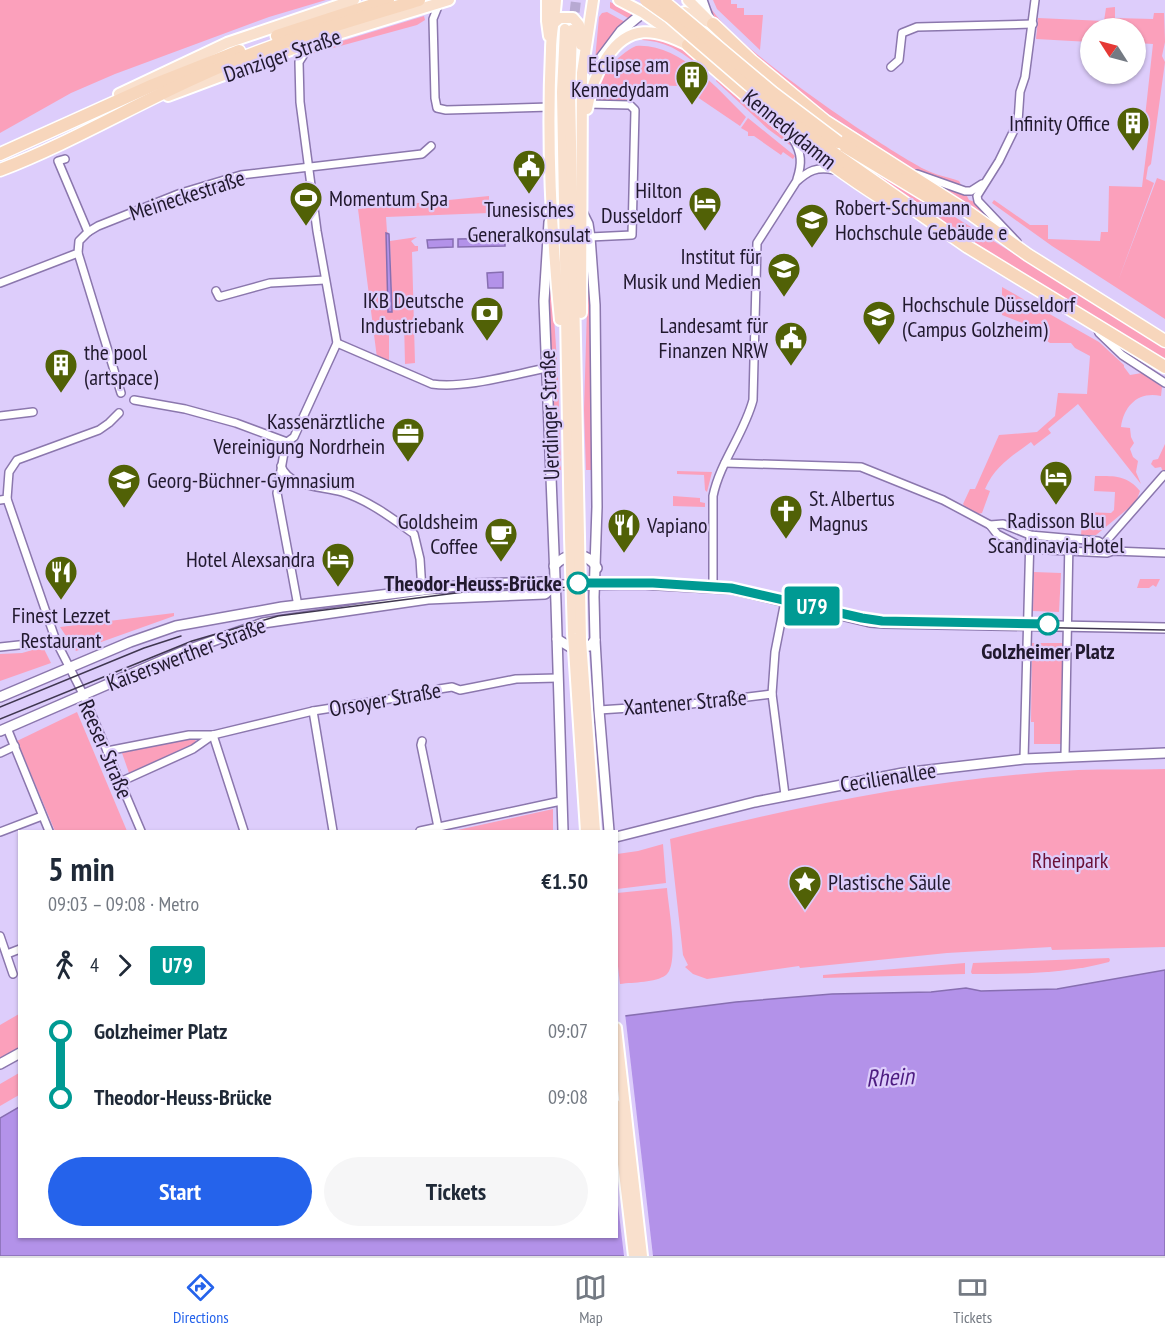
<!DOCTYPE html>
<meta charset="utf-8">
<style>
:root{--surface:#fff;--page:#f6f6f7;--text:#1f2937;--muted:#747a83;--line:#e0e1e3;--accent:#2563eb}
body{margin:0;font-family:"PT Sans Narrow",sans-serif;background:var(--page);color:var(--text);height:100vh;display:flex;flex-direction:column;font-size:22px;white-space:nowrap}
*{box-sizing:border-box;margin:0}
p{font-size:20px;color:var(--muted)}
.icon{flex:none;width:33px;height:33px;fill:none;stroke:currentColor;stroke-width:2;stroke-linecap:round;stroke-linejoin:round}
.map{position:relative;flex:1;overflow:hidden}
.side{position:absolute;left:18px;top:830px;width:600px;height:408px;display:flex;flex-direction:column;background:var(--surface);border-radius:0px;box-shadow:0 2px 4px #0004}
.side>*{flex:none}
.badge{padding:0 12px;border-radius:4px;font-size:21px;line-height:39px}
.needle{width:39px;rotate:306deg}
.buttons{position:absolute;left:1080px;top:18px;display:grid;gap:12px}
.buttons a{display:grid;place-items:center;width:66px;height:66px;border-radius:50%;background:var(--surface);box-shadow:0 2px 4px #0004;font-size:30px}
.map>.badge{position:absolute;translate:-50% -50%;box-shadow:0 0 0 3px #fff}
.legs{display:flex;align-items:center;gap:9px;height:66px;padding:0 30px;font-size:20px}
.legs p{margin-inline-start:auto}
.head{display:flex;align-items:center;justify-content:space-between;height:102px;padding:0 30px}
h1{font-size:33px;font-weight:700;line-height:45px}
.cta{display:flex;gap:12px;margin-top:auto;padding:12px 30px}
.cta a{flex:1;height:69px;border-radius:36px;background:var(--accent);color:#fff;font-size:24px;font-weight:700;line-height:69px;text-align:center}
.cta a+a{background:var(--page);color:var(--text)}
ul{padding:0 30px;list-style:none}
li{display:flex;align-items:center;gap:21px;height:66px;font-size:22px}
li i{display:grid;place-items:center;width:9px;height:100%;margin:0 8px;background:currentColor}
li i::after{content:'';width:15px;height:15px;margin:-8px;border:4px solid;border-radius:50%;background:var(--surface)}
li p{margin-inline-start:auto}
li:first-child i{background:linear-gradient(#0000 50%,currentColor 0)}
li:last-child i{background:linear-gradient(currentColor 50%,#0000 0)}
.menu{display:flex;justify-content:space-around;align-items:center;height:84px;border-top:2px solid var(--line);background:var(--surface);font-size:16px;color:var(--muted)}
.menu a{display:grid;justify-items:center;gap:3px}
.menu .on{color:var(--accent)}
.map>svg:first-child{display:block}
</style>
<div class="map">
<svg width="1165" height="1256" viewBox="0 0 1165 1256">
<rect width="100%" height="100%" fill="#ddcdfb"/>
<g fill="#fba0bb">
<path d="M0 0H326L269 17 115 74 71 93 0 133Z"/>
<path d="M705 0H707C717 37 885 149 924 169 935 175 948 177 959 181L963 188 911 168 825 112 753 53 713 16 708 11Z"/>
<path d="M713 0H731V4H737V8H744V15H763L760 50 717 9Z"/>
<path d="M610 2 636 13 628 18 610 8Z"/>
<path d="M1115 7V18L1153 19 1154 13H1164L1165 42 1162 56 1165 62 1151 164 1148 167 1146 179 1154 183 1118 281 1157 178 1165 181V319L1052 246 992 203 994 200 1030 225H1048V239L1100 241 1101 232H1108L1109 186 1142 187 1150 123 1145 117 1153 44 1136 43V28H1090V42L1036 39 1038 18 1104 21 1106 8Z"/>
<path d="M607 12 625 22 608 40 595 60 599 17 602 13Z"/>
<path d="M424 16 425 20 417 25 311 54 313 50Z"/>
<path d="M558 28H561C554 112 559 196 561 280L555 107V74Z"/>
<path d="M641 36C672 36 684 50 705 68L704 70C683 53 670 42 642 40Z"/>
<path d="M636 46C680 43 717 89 746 117L740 126 681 86 640 85 639 89H630L629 101H596C589 82 620 53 636 46Z"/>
<path d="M717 79 789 139 798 151 768 129 716 81Z"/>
<path d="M748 118 795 156 793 159 783 152 781 155 754 136H748V132L741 128Z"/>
<path d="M809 126 1165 348V360L969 242 860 169Z"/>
<path d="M933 183 966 194 969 200 975 202 996 224Z"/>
<path d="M489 196V213L386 217 387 232 389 233 386 234 388 312 392 311 390 241 417 237 411 241 415 246H418V251L412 252 415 363 405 364 404 320H389V360L377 358 358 209Z"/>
<path d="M550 259 558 376 561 470 554 471 548 298Z"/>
<path d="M588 275H590L593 470H586L584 410Z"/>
<path d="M1002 287 1099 342 1124 365V367L1130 375 1142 373 1162 387 1161 396C1139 391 1124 405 1121 427L1130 428 1131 437 1134 443 1130 449 1133 457 1138 461 1136 472 1141 484 1078 404 1048 429 1051 433 1034 446 1031 442C1011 457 995 466 985 489L990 491 982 513 978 514 965 507 963 504 970 489H975L999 435 1037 432 1055 416 1058 393 1087 394 1090 356 1075 348 1071 343H1050L1047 341 1044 327 1025 324 1002 315Z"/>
<path d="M1165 444V476L1161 467 1155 468 1151 464 1153 460 1158 459Z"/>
<path d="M677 471 712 472 707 492 705 490 704 475 677 474Z"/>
<path d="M1095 476C1114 476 1127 475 1140 491L1136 502 1096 535H1081L1083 512 1111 513 1114 510 1115 492 1094 491Z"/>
<path d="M673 496 700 498V502L705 503V507L673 506Z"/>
<path d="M1034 572 1061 573 1059 612 1033 611Z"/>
<path d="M1140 579H1160L1156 587 1153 585 1149 588H1137Z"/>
<path d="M174 613V616L76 651 60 627Z"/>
<path d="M1032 643H1064L1062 744H1034V722H1031Z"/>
<path d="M43 647 51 663 0 681V654L22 653Z"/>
<path d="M77 712 127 831H55L17 741Z"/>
<path d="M193 738 196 739 195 743 129 773 122 753Z"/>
<path d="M1165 769V947L1052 950 1051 947 947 953 800 968 799 966 707 979 693 974 685 967 688 965 683 955 670 839C803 804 941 778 1078 770 1107 769 1136 770 1165 769Z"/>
<path d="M553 809V831H453Z"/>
<path d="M663 844 666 883 617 889V854L638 851Z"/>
<path d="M667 888C668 905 680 965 666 975 655 983 634 982 620 984L616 948 617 893Z"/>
<path d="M1109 958 1110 960 1109 962C1064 974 1018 974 972 974L971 972 973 963Z"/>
<path d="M965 963V974L823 978V975Z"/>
<path d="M19 1014V1047L0 1059V1025Z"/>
<path d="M19 1073V1095L0 1106V1084Z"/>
</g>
<g fill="#b392e9" stroke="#876eb1" stroke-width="1.5">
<path d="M386 233 389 234 392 312H388Z"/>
<path d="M505 238V246L458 247V239Z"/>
<path d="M453 239V247L428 248 427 240Z"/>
<path d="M503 272V288H488L487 273Z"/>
<path d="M1165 970V1256H0V1118L19 1107 20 1236H616L617 1017 736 1002 832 994 931 992 966 988 981 991 1057 989Z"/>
</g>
<path fill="#ddcdfb" d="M625 1013 653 1256H624L616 1188V1014Z"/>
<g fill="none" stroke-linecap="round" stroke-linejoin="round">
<path stroke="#b7a9d2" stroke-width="10" stroke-dasharray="10 5" stroke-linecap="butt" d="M573 27 576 0"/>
<g stroke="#8b77ad" stroke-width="10">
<g id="minor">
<path d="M439 4 433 19 435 98 437 108 446 110 550 107"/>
<path d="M891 67 899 60 902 33 917 27 1033 24"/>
<path d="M588 104 630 105 635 110 632 235 590 237"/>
<path d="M793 139C802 153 802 164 797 179"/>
<path d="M65 159 58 161 88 232"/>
<path d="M917 174 965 191H971L982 184"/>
<path d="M1017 242 978 201 977 196 999 161 1018 122 1020 92 1025 77 1035 0"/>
<path d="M78 253 121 393"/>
<path d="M0 283 78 253 79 241 88 232 98 226 181 193 241 175 422 154 431 146"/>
<path d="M216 291 219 297 270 283 325 280"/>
<path d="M1098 330 1099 333 1122 355 1165 383"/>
<path d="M337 343 432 384C465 389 515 374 547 368"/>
<path d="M134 400 185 409 236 423 287 442 294 437 337 343 317 231 300 102 299 62 310 45"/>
<path d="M0 416 33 412"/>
<path d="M282 441 285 447 277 493 298 606"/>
<path d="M725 463 861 467 943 500 990 525 997 534 1020 546 1029 549 1107 553 1113 551 1165 553"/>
<path d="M281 466C289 488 322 486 342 492 368 500 392 518 414 534L420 559 422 591"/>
<path d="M7 499 56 641 83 694 141 831"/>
<path d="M0 500 7 499 9 472 17 460 99 430 109 423 119 413"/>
<path d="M990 525 1003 524 1030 535 1098 541 1113 551"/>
<path d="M1101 547 1164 475"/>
<path d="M713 588V496C720 462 744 434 753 400L757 243 796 182C808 171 817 166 834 170"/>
<path d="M785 601 775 652 772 694 785 795"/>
<path d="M0 647 56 641"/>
<path d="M599 710 691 704 772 694"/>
<path d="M313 711 333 831"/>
<path d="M7 728 49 831"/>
<path d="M213 735 244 831"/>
<path d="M422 741 421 745 438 827"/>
<path d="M107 751 189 735H213L313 711 408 696 411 698 429 695 439 689 452 687 460 690 516 679 558 678"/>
<path d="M0 753 15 746"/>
<path d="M1065 756 1069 539"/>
<path d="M1024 759 1030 535"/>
<path d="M120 782 193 749 213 735"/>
<path d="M420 831 561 801"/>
<path d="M0 832 42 816"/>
<path d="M0 936 13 974"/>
<path d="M7 954 20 949"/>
</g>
</g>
<g stroke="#8b77ad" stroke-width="12">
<g id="tertiary">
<path d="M702 0 708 17"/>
<path d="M600 59 621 31 657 1"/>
<path d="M582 212 588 224 590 237 595 305 597 507 594 597 595 640 599 710 609 831"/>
<path d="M549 222 544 301 556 603 563 831"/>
<path d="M554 566C567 552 586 550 597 568"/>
<path d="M557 639 570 647 590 646 595 640"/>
<path d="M0 697 130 642 176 626 282 607 473 584 542 582 555 585 641 584 732 589 870 622 884 623 1165 628"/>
<path d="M0 731 182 652 263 623 428 599 545 594 555 585"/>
<path d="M616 837 755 802 903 773 1024 759 1165 753"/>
<path d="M0 1064 20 1053"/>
</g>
</g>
<g stroke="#fff" stroke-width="14">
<g id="primary">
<path d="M547 0V21L549 36"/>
<path d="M556 0C555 17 551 33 551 50 547 139 551 231 560 320"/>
<path d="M619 0 642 12 678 37"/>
<path d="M688 0 708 20"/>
<path d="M675 15 685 12 713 24"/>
<path d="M554 23 560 18H573L579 25 581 45"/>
<path d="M565 29 562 92 570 537"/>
<path d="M572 30 570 93 579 537"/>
<path d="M119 94 227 43 354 0"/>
<path d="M168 96 312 42 449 0"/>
<path d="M587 109C590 91 596 73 607 57 629 24 655 28 688 45"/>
<path d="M581 313 582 73 593 0"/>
<path d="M616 1028 642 1256"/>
<path d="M616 1105 634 1256"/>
</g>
</g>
<g stroke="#fff" stroke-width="15">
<g id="trunk">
<path d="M713 24 752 61 825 121 971 214 1028 255 1165 341"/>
<path d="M277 36 388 0"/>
<path d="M688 45C753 102 819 161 894 206"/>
<path d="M838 142 942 205"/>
<path d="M0 154 153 85 239 51"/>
<path d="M836 155 968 247 1165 367"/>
<path d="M0 170C68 144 132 106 199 76 269 44 345 22 419 0"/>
</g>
</g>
<use href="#minor" stroke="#fff" stroke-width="7"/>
<use href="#tertiary" stroke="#fff" stroke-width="9"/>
<use href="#primary" stroke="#f9e0cd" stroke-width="10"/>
<use href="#trunk" stroke="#f7d6bc" stroke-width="12"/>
<g stroke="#3f364f" stroke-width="1.5">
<path d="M0 707 144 648 181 636"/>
<path d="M0 719 192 641 278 616 487 589 635 586 711 589 751 594 875 624 1165 630"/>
</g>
<g stroke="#fff" stroke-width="14" stroke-linecap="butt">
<g id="primary-bridge">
<path d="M570 537 573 634 586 831"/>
<path d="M579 537 581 641 595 831"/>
</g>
</g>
<g stroke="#fff" stroke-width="15" stroke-linecap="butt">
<g id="trunk-bridge">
<path d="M646 0 670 17 748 84 836 155"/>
<path d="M662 0 773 93 838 142"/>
</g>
</g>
<use href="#primary-bridge" stroke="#f9e0cd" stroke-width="10"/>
<use href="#trunk-bridge" stroke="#f7d6bc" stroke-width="12"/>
</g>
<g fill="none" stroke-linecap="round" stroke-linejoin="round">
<g stroke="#fff" stroke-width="14">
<path id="line-1" d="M578 583H653L731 588 862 618 882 621 1048 624"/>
</g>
<use href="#line-1" stroke="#009a93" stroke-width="9"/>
</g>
<defs>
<g id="building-pin" transform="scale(1.725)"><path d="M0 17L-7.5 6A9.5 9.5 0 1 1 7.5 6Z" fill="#516106" stroke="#ddcdfb"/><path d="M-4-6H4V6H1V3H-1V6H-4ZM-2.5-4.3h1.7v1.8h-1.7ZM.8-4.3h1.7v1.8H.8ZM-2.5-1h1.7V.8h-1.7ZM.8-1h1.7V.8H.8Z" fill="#fff"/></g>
<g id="civic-pin" transform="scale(1.725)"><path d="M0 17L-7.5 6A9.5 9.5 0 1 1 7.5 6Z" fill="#516106" stroke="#ddcdfb"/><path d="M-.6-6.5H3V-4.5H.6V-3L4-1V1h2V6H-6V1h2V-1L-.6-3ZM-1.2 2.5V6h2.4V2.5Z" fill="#fff"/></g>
<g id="stadium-pin" transform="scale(1.725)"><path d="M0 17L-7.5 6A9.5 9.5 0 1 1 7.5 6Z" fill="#516106" stroke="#ddcdfb"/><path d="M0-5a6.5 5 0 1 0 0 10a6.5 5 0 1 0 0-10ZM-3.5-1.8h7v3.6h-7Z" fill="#fff"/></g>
<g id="hotel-pin" transform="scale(1.725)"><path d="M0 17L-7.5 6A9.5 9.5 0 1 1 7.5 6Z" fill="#516106" stroke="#ddcdfb"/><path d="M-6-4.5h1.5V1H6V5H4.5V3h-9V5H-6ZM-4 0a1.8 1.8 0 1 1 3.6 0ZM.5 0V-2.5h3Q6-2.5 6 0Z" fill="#fff"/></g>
<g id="university-pin" transform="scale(1.725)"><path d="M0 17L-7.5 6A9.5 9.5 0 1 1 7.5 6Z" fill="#516106" stroke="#ddcdfb"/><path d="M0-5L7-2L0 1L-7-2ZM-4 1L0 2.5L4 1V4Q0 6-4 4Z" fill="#fff"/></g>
<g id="bank-pin" transform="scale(1.725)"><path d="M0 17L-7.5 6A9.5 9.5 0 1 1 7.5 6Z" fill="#516106" stroke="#ddcdfb"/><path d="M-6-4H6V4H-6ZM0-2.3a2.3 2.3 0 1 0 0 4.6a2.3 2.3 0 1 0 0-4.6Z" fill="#fff"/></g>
<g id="office-pin" transform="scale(1.725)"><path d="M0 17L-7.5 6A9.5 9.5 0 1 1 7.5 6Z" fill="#516106" stroke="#ddcdfb"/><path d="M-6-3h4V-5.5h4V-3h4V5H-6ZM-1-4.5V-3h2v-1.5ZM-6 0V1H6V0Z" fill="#fff"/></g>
<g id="school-pin" transform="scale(1.725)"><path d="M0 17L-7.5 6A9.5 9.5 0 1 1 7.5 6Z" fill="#516106" stroke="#ddcdfb"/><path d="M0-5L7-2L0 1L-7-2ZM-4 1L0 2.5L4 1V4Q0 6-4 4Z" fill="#fff"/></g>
<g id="church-pin" transform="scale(1.725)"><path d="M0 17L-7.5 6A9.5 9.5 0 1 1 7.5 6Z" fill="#516106" stroke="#ddcdfb"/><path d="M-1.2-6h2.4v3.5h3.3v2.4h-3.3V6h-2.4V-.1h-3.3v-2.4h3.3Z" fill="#fff"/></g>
<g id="restaurant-pin" transform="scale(1.725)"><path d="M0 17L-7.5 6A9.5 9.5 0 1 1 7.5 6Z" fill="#516106" stroke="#ddcdfb"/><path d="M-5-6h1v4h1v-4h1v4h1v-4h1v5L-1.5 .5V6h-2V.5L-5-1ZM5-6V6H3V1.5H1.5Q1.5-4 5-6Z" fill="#fff"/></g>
<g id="cafe-pin" transform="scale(1.725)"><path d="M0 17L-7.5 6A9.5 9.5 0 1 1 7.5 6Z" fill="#516106" stroke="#ddcdfb"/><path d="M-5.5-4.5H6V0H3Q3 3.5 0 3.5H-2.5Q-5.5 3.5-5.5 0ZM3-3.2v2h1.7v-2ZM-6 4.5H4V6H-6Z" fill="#fff"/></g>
<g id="sight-pin" transform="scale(1.725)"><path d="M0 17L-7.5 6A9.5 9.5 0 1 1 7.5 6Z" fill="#516106" stroke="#ddcdfb"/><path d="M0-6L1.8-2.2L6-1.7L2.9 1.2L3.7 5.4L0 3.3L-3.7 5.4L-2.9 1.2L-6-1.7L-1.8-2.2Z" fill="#fff"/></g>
</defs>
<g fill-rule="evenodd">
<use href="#building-pin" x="692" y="77"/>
<use href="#building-pin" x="1133" y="123"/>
<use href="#civic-pin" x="529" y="166"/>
<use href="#stadium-pin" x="306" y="198"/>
<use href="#hotel-pin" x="705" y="203"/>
<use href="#university-pin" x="812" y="220"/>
<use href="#university-pin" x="784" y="269"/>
<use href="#bank-pin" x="487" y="313"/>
<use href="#university-pin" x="879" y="317"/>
<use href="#civic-pin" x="791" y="338"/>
<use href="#building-pin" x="61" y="365"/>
<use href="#office-pin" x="408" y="434"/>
<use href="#hotel-pin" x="1056" y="477"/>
<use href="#school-pin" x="124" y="480"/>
<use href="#church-pin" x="786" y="511"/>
<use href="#restaurant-pin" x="624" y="525"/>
<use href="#cafe-pin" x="501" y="534"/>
<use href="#hotel-pin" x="338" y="559"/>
<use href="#restaurant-pin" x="61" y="572"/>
<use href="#sight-pin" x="805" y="882"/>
</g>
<g fill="#fff" stroke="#009a93" stroke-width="3">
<circle cx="578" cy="583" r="10"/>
<circle cx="1048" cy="624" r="10"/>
</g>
<g text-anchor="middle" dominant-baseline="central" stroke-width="4.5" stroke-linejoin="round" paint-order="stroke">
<g font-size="22" fill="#21192e" stroke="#ddcdfb">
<text transform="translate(282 55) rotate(-19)">Danziger Straße</text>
<text transform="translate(790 129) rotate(39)">Kennedydamm</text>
<text transform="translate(187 195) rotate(-18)">Meineckestraße</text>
<text transform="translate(549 415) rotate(-92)">Uerdinger Straße</text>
<text transform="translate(186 654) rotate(-21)">Kaiserswerther Straße</text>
<text transform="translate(385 699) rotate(-10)">Orsoyer Straße</text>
<text transform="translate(685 702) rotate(-5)">Xantener Straße</text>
<text transform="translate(106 749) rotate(67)">Reeser Straße</text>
<text transform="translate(888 777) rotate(-9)">Cecilienallee</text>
</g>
<g font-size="22" fill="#21192e" stroke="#ddcdfb" text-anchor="end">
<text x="669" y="64">Eclipse am<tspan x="669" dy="25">Kennedydam</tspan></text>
<text x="1110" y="123">Infinity Office</text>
<text x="682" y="190">Hilton<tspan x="682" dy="25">Dusseldorf</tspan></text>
<text x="329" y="198" text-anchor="start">Momentum Spa</text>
<text x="835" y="207" text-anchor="start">Robert-Schumann<tspan x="835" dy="25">Hochschule Gebäude e</tspan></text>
<text x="529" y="209" text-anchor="middle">Tunesisches<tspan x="529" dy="25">Generalkonsulat</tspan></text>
<text x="761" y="256">Institut für<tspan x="761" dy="25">Musik und Medien</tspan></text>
<text x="464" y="300">IKB Deutsche<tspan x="464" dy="25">Industriebank</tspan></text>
<text x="902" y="304" text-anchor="start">Hochschule Düsseldorf<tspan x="902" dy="25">(Campus Golzheim)</tspan></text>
<text x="768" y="325">Landesamt für<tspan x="768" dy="25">Finanzen NRW</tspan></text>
<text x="84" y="352" text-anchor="start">the pool<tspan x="84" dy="25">(artspace)</tspan></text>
<text x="385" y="421">Kassenärztliche<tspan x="385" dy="25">Vereinigung Nordrhein</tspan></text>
<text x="147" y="480" text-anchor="start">Georg-Büchner-Gymnasium</text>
<text x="809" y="498" text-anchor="start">St. Albertus<tspan x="809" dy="25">Magnus</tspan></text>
<text x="1056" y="520" text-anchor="middle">Radisson Blu<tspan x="1056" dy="25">Scandinavia Hotel</tspan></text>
<text x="478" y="521">Goldsheim<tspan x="478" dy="25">Coffee</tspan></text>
<text x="647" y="525" text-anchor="start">Vapiano</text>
<text x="315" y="559">Hotel Alexsandra</text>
<text x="61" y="615" text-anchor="middle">Finest Lezzet<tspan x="61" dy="25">Restaurant</tspan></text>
<text x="828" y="882" text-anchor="start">Plastische Säule</text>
</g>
<g font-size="22" font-weight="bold" fill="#21192e" stroke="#ddcdfb" text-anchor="end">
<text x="562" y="583">Theodor-Heuss-Brücke</text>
<text x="1048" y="651" text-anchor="middle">Golzheimer Platz</text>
</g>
<g font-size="22" fill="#6a1037" stroke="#ddcdfb">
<text x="1070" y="860">Rheinpark</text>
</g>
<g font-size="24" font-style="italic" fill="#4d1c81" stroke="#ddcdfb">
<text transform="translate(890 1077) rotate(-3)">Rhein</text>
</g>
</g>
</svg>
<div class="buttons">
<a><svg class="needle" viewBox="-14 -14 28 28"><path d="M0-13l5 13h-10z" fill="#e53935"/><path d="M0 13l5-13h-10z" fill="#747a83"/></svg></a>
</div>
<b class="badge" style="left:812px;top:606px;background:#009a93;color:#fff">U79</b>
<section class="side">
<div class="head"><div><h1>5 min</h1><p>09:03 – 09:08 · Metro</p></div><b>€1.50</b></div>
<div class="legs"><svg class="icon" aria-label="walk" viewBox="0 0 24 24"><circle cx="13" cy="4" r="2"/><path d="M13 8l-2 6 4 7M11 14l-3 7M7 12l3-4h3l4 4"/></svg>4<svg class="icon" aria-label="forward" viewBox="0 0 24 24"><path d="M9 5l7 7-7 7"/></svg><b class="badge" style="background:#009a93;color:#fff">U79</b></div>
<ul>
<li><i style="color:#009a93"></i><b>Golzheimer Platz</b><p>09:07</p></li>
<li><i style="color:#009a93"></i><b>Theodor-Heuss-Brücke</b><p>09:08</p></li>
</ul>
<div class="cta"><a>Start</a><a>Tickets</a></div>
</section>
</div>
<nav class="menu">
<a class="on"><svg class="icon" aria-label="directions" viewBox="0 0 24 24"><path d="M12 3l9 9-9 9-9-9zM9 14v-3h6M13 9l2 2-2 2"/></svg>Directions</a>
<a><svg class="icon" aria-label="map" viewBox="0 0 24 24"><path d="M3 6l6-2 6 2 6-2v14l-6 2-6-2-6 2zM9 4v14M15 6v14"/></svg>Map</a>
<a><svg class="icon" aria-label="tickets" viewBox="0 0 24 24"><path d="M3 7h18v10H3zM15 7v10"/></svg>Tickets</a>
</nav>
